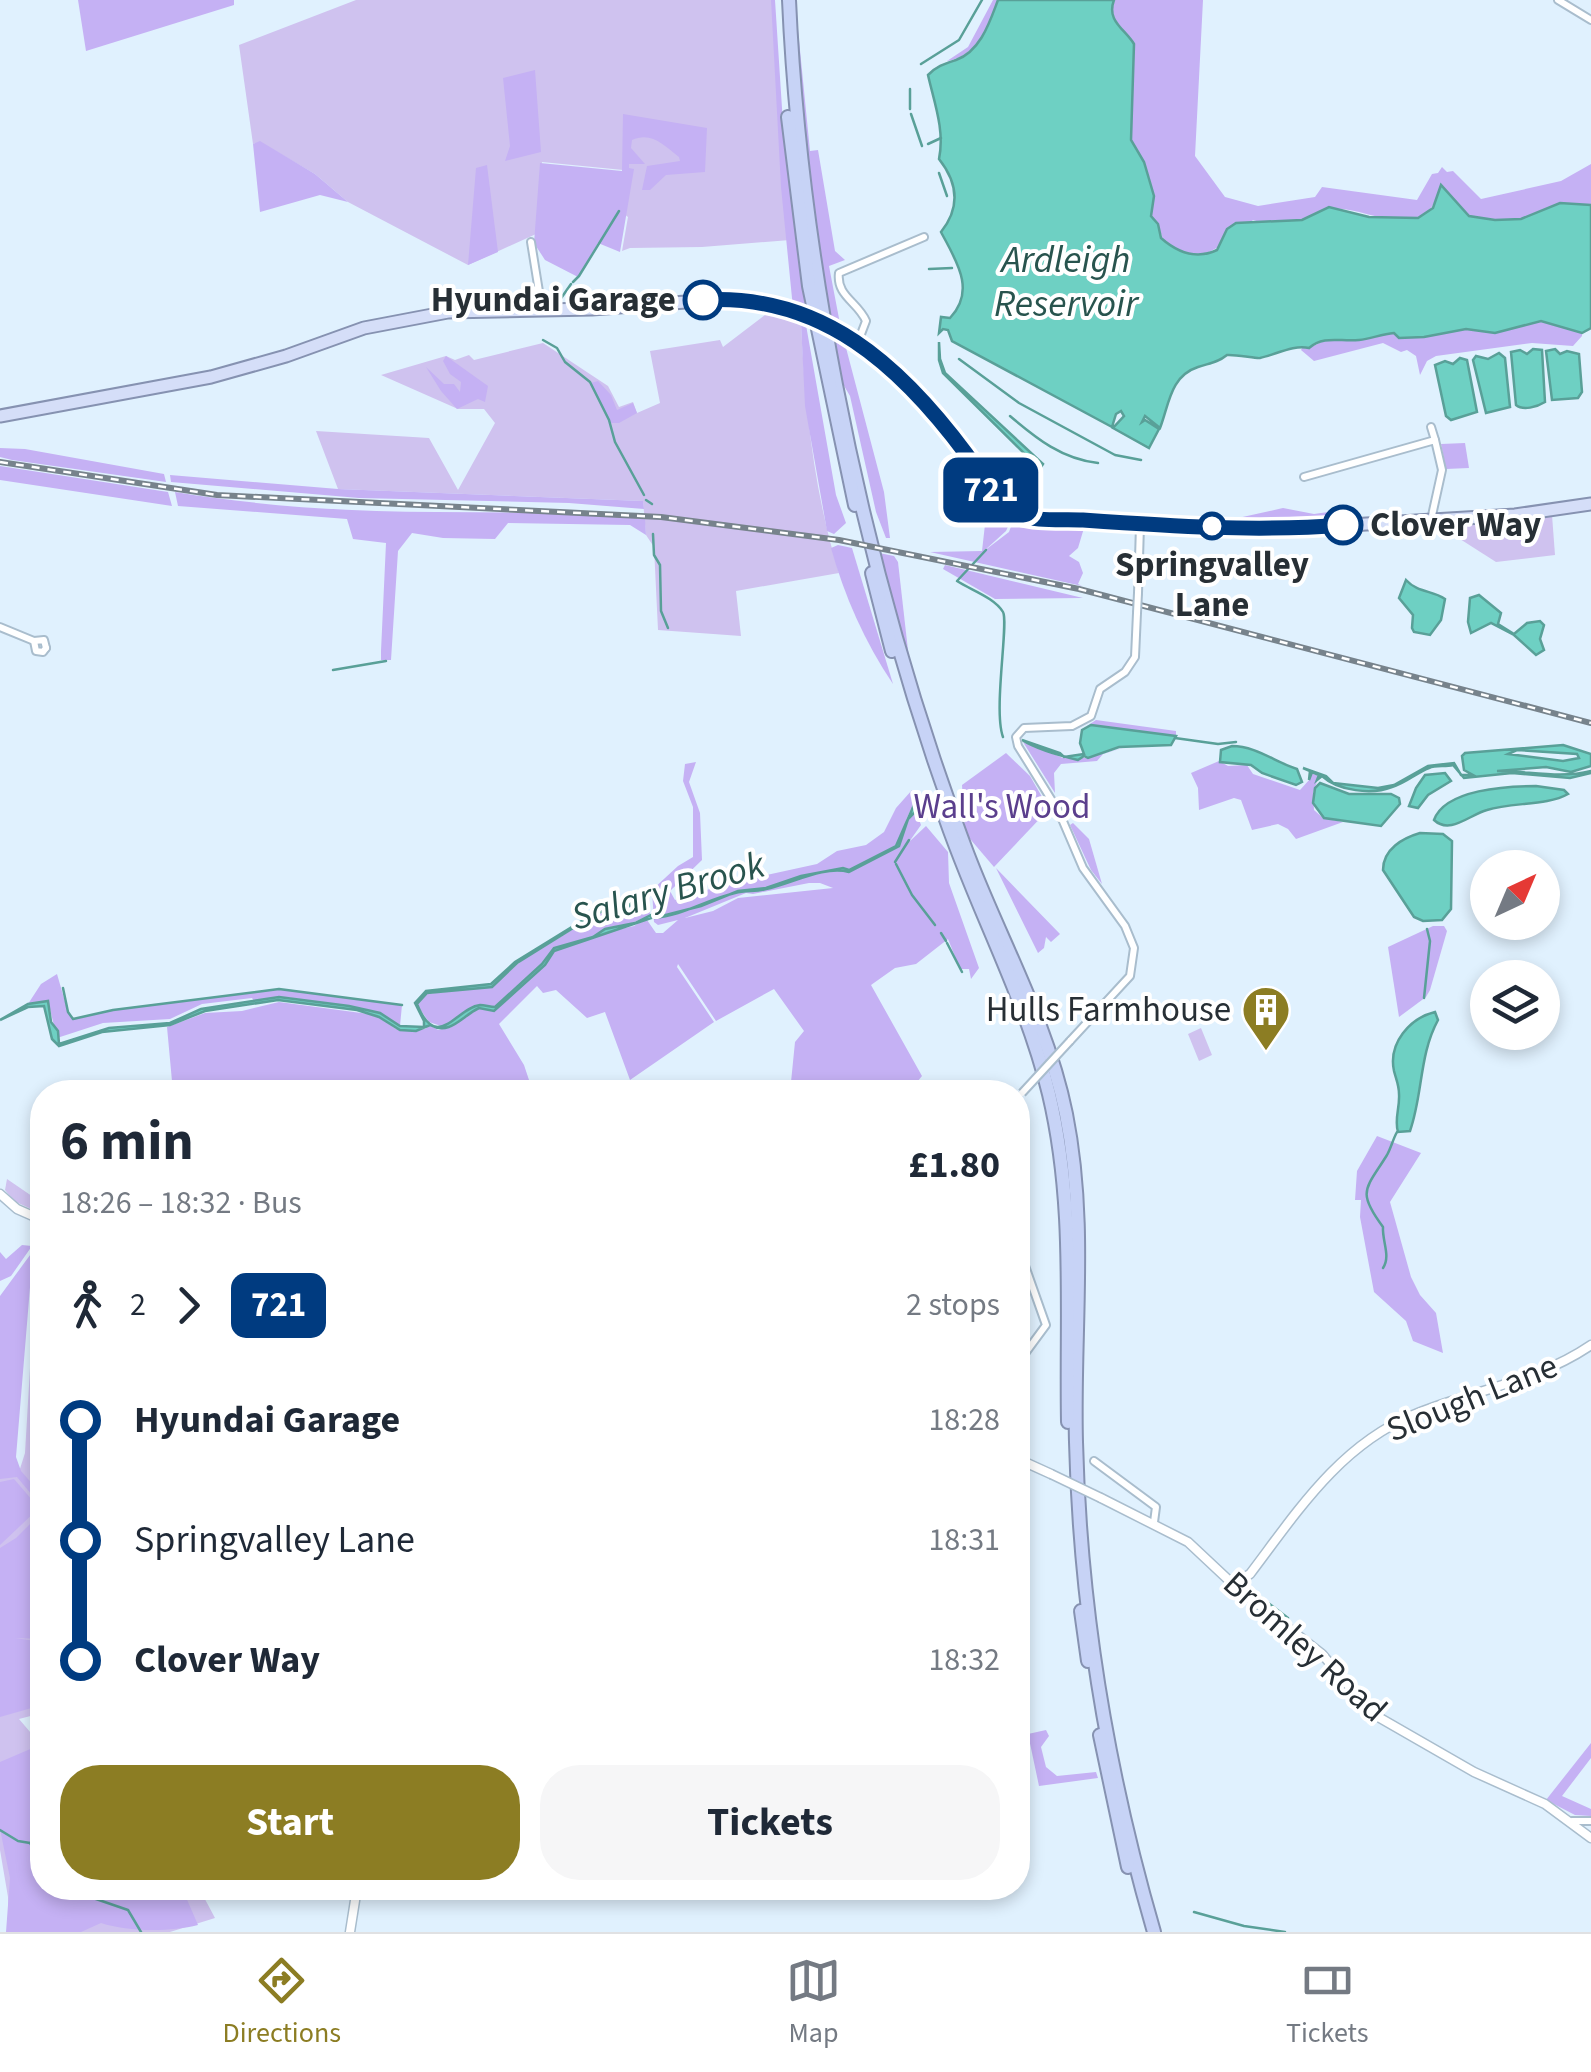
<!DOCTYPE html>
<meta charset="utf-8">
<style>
:root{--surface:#fff;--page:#f6f6f7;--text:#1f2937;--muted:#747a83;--line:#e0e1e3;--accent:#8c7d23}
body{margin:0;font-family:"Source Sans 3",sans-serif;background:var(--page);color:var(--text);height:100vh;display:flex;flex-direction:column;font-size:38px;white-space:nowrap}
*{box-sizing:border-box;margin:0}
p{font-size:32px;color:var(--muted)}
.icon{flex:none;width:55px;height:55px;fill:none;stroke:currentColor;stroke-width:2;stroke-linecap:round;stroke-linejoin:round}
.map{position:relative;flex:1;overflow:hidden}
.details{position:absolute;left:30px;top:1080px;width:1000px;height:820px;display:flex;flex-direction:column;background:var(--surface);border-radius:40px;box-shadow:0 5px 15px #0003}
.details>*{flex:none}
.badge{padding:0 20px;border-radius:15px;font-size:35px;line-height:65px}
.needle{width:65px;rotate:44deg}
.controls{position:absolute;left:1470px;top:850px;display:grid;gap:20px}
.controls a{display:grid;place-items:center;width:90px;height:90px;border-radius:50%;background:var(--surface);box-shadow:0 5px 15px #0003;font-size:50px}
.map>.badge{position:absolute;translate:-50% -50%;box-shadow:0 0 0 5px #fff}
.legs{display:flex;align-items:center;gap:15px;height:110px;padding:0 30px;font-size:32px}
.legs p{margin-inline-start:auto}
.summary{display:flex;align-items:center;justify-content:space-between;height:170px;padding:0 30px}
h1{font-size:55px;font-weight:700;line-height:75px}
.button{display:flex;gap:20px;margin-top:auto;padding:20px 30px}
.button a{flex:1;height:115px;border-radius:40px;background:var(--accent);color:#fff;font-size:40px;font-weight:700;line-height:115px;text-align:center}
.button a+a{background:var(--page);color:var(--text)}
ul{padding:0 30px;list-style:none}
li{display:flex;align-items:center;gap:35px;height:120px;font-size:38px}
li i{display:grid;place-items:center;width:15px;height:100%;margin:0 12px;background:currentColor}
li i::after{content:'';width:25px;height:25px;margin:-12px;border:8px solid;border-radius:50%;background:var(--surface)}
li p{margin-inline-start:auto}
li:first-child i{background:linear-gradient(#0000 50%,currentColor 0)}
li:last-child i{background:linear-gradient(currentColor 50%,#0000 0)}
.menu{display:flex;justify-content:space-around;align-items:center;height:140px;border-top:2px solid var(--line);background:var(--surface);font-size:28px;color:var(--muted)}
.menu a{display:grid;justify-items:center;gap:5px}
.menu .selected{color:var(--accent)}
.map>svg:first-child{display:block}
</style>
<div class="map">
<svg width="1591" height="1932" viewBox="0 0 1591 1932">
<rect width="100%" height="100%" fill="#e0f1fe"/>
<g fill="#cfc2ef">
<path d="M356 0H772L790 240 702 247 630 248 622 251 628 217 619 210 623 170 542 162 536 234 468 265 348 202 315 174 260 142 253 144 239 45Z"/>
<path d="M769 312 801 323C805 408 814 492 839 573L736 591 741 636 658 630 654 547 646 535 643 501 338 489 316 431 429 438 458 490 495 423 484 409H458L381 375 446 356 455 360 469 355 474 360 543 343 608 386 619 407 633 402 637 413 660 403 650 351 720 340 723 347Z"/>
<path d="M1552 515 1555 555 1496 562 1449 532V522Z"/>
<path d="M1201 1028 1212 1055 1199 1061 1188 1034Z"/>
<path d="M7 1179 42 1203V1214L14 1201 5 1190Z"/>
<path d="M37 1250 42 1251V1713L19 1719 42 1746V1888H199L215 1918 170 1932H9L8 1897 0 1850V1476L18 1475 25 1453Z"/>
</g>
<g fill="#c5b1f4" fill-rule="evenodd">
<path d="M78 0H234V5L86 51Z"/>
<path d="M771 0H775L784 139 806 313 793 308 781 187Z"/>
<path d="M795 0 810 151 818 150 835 251 845 260 829 266 841 329 825 320 802 138Z"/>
<path d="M993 0H999C989 25 977 57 947 61L968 47Z"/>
<path d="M1115 0H1203L1195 156 1225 197 1258 206 1315 197 1322 187 1417 200 1432 174 1438 173 1442 167 1447 172 1453 171 1481 199 1561 181 1591 164V205L1560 203 1521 219 1495 220 1469 216 1442 186C1435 197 1435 210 1421 216 1391 229 1357 205 1328 209 1320 210 1315 216 1307 219 1293 224 1267 225 1253 220 1220 245 1204 271 1163 240L1158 224 1151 215C1157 199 1150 178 1144 162 1141 155 1134 150 1131 142 1121 109 1142 73 1130 40 1124 26 1107 20 1115 0Z"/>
<path d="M535 70 541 152 505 161 510 146 503 78Z"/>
<path d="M623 114 707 128 705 172 666 175 650 190H642L647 166 680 161 679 157C664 145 651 131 632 140L631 148 645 164H629V168L634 169 620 252 598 243 578 277 545 260 534 243 540 163 622 171Z"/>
<path d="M260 141 315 174 348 202 320 195 260 212 253 144Z"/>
<path d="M487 165 498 252 468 265 476 168Z"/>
<path d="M1541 321 1582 330V336L1573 346 1532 343 1436 356 1427 361 1420 375 1416 356 1407 350 1401 352 1383 343 1314 361 1301 350 1303 346 1309 348 1328 339H1367L1393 332 1399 337H1424L1465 329 1495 333Z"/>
<path d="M801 323 806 325 836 495 846 523 834 534 827 531 805 406Z"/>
<path d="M832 337 845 344 884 492 890 538H886L876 512 850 396 843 384Z"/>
<path d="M446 356 488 386 485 402 478 399 457 409 441 391 426 367 444 384H454L460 392 461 382 450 374 443 361Z"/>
<path d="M598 381 611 395 617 410 633 403 637 413 619 423H610L591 383Z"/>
<path d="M1465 443 1469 468 1446 469 1441 444Z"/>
<path d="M0 448 25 449 164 474 166 482 12 460 0 457Z"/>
<path d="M0 466 168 492 172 506 0 480Z"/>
<path d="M170 475 338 489 643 501 644 509 569 503 359 498 171 482Z"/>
<path d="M175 492C260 506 350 512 436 512 506 513 575 511 645 519L646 535 630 525 508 523 495 539 443 538 412 533 398 551 391 660H381V651L386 543 353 539 347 519 178 506Z"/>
<path d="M988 498 1001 515 1011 520 1006 531 984 551 1009 532 1013 521 1025 525 1084 528 1078 548 1069 556 1079 562 1083 573 1078 584 1082 586 930 552 982 551Z"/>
<path d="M1283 508 1314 514 1335 511 1337 520 1292 524 1229 520Z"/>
<path d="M838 545 852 548 893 684C865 643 844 595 831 548Z"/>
<path d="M879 553 894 556 898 562 909 659Z"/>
<path d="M945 565 1083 598 995 599 943 569Z"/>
<path d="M1096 720 1176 731V736L1087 726Z"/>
<path d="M1023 742 1063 758H1088L1129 746 1103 754 1097 761 1061 764 1054 773 1055 793Z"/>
<path d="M1006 753 1030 776 1049 809 994 867 965 833 962 785Z"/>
<path d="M1219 761 1228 766 1247 765 1253 774 1300 790 1310 779 1311 773 1319 776 1313 793 1314 810 1323 818 1343 822 1296 839 1288 829 1278 824 1252 830 1241 800 1234 798 1199 810 1198 788 1191 773Z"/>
<path d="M696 762 689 782 700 813 702 860 670 891 675 900 729 883 817 864 837 851 866 845 884 832 896 808 912 790 913 803 917 805 911 809 906 820 916 811 921 825 909 842 926 826 948 852 949 883 979 968 971 979 969 969H960L948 939 916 964 895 968 871 985 922 1076 909 1092H790L795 1042 804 1031 774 989 716 1021 678 964 677 967 714 1022 630 1080 605 1012 587 1018 556 990 543 993 537 986 499 1024 524 1065 533 1092H173L167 1027 205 1013 242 1011 279 1002 376 1015 396 1029H425L430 1025 438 1030 451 1027 457 1020 444 1027 429 1022 417 1005 426 994 492 987 521 961 606 909 629 906 649 893 650 915 616 930 634 926 643 920H647L656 933H663L678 920 658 925 654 922 652 890 678 866 693 857V807L683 781 685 764ZM809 883H820L833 888 738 898 713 911 685 918 746 893 753 894Z"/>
<path d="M1073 823 1089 839 1102 884 1091 870 1070 825Z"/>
<path d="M996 868 1060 934 1051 942 1046 937 1044 948 1038 953Z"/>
<path d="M1433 926H1444L1447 931 1430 990 1426 997 1399 1017 1388 947Z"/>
<path d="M57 974 68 1012 74 1019 113 1010 278 989 402 1005 400 1026 384 1016 349 1006 285 997 254 1001 252 998 202 1004 170 1019 103 1023 57 1038 48 1001 28 1004 41 984Z"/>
<path d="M1377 1136 1421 1153 1390 1202 1411 1277 1420 1295 1436 1313 1443 1353 1413 1341 1406 1321 1374 1292 1360 1217 1361 1200H1355L1357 1171Z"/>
<path d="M22 1245 32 1246 11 1276 0 1281V1252L6 1259Z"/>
<path d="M33 1251 16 1457 21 1471 42 1495V1507L17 1477 0 1479V1296Z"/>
<path d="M14 1479 39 1508 0 1545V1482Z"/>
<path d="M42 1512V1639L15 1638 42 1642V1705L0 1717V1548L16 1538Z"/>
<path d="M1046 1730 1049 1736 1041 1747 1046 1767 1057 1776 1096 1772 1098 1778 1039 1786 1028 1734Z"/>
<path d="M1591 1743V1758L1562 1796 1591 1809V1816L1575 1815 1546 1800Z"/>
<path d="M35 1747 42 1756V1888H182L198 1925C170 1932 128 1932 101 1923L81 1932H6L10 1878 0 1829V1762Z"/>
</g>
<g fill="#6ed0c3" stroke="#59a098" stroke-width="2.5" fill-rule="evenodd">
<path d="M998 0H1114C1106 21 1125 29 1134 44L1131 140 1144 162 1154 196 1151 216 1158 224 1161 238C1178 253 1196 260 1217 250L1227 229 1236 223 1302 220 1329 207 1369 217 1418 218 1433 208 1441 185 1469 216 1495 220 1521 219 1560 203 1591 205V328L1582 333 1541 321 1495 333 1466 329 1424 337 1399 338 1394 333C1381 334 1371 339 1359 340 1340 342 1324 335 1309 348 1294 344 1275 355 1260 358 1258 359 1234 354 1227 355 1217 363 1210 363 1198 367 1170 376 1169 405 1160 428L1145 416 1142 422 1145 420 1159 429 1149 448 1113 428 1124 416 1121 411 1116 414 1112 427 952 341 948 330 943 329 939 333 941 317 950 318C977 290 955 259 941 232 961 207 958 183 939 159 945 130 934 102 928 75 937 66 944 64 956 60 981 51 990 21 998 0Z"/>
<path d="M939 342 940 359 945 373 1043 464 1015 509 1036 465 943 373 939 360Z"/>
<path d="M1533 349 1542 350 1545 402C1537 407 1523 411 1516 405L1511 352 1520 350 1527 354Z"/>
<path d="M1555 349 1560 354 1567 351 1579 354 1582 392 1578 398 1552 400 1546 351Z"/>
<path d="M1499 353 1505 358 1510 407 1486 413 1473 360 1476 356 1488 359Z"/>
<path d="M1460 358 1467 360 1477 412 1451 420 1446 416 1435 365 1445 361 1453 364Z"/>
<path d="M1406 580C1418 593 1432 590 1445 599L1441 620 1430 635 1414 632 1412 628 1413 615 1399 598Z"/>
<path d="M1479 595 1501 613 1498 624 1514 634 1527 623 1540 621 1544 625 1540 639 1544 650 1536 655 1514 635 1491 623 1471 633 1468 622 1470 598Z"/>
<path d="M1091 725 1176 736 1171 745 1119 747 1088 758 1084 756 1078 760C1061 756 1038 750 1022 740L1060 753 1064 757 1084 754 1080 743 1082 730Z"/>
<path d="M1563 745 1591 754V766L1571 772 1546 767 1497 771C1529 771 1560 779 1591 771V773L1570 778 1512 773 1464 778 1453 765C1445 767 1436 765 1429 768 1416 773 1406 783 1392 787 1372 795 1338 791 1322 776L1317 780 1319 775 1312 772 1309 780 1310 771 1303 768 1326 776 1333 783 1378 788 1394 785 1428 766 1454 763 1461 775H1473L1464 770 1462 756 1465 753ZM1517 750 1577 754 1579 758 1563 761 1508 754Z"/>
<path d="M1232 746C1256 746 1275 762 1297 769L1302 782 1296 785 1262 773 1251 765 1220 762 1221 750Z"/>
<path d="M1445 773 1451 781 1428 795 1418 808 1409 806 1416 788 1425 775Z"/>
<path d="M1320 783 1349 794H1391L1399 798 1400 804 1381 826 1324 818 1313 803 1315 788Z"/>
<path d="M1536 786 1564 790 1568 794C1547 806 1512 802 1487 810 1469 815 1450 835 1434 820 1445 789 1508 786 1536 786Z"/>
<path d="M914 805 916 811 908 819 899 846 849 872C824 865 791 884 766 889 756 892 746 890 735 893 708 899 682 916 654 918L701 906 738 891 766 888 801 876 843 868 849 870 896 846Z"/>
<path d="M1420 833 1443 834 1452 841 1451 909 1442 920 1423 921 1414 917 1383 870C1383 849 1403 838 1420 833Z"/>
<path d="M650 890 629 906 606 909 570 930 517 963 492 987 427 993 417 1004C437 1054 457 1007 480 1005 485 1005 490 1007 495 1007L542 964 554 948 593 937 605 929 635 923 651 915V918L554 951 545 965 494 1011 479 1008C462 1016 450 1036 430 1025L416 1031 400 1030 379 1017 357 1010 278 1000 205 1011 170 1025 102 1032 59 1046 52 1039 44 1006 28 1007 0 1020 28 1004 48 1001 51 1022 58 1031 59 1044 109 1028 170 1023 201 1009 279 997 349 1006 380 1013 400 1026 424 1027V1021L415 1003 426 991 491 984 515 962 606 906 630 904Z"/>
<path d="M1435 1012 1438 1020C1419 1055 1423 1094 1410 1131L1398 1132C1394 1119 1400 1108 1399 1094 1399 1085 1396 1079 1394 1071 1388 1043 1410 1018 1435 1012Z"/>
</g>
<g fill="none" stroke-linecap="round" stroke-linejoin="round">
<g stroke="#59a098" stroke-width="2.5">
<path d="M921 64 959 40 982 0"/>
<path d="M910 89V109"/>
<path d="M911 114 922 146"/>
<path d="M928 144 941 138"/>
<path d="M939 173 947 196"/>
<path d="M929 269 952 268"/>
<path d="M573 282 579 276 619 211"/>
<path d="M552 304H557L571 284"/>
<path d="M543 340 557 348 565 362 590 382 609 420 615 442 644 495"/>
<path d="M959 359 1019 403 1115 455 1141 460"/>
<path d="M1010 416C1037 439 1062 459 1098 463"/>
<path d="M646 500 652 504"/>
<path d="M653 534 654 555 660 565 661 611 668 628"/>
<path d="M986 550 957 581C971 590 995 598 1003 612 1009 622 993 710 1003 737"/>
<path d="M333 670 386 661"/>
<path d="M1175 738 1218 744 1236 742"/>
<path d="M895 862 909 840"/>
<path d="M896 864 912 895 935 925"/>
<path d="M941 933 946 941"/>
<path d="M947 943 962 972"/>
<path d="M63 988 68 1012 73 1019 113 1010 279 989 402 1005"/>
<path d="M1424 998 1430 941 1427 929"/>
<path d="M1383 1268C1391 1256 1382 1241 1383 1227 1356 1191 1366 1189 1387 1155 1391 1148 1393 1139 1397 1132"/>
<path d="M1255 1593 1288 1618"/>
<path d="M0 1830 18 1841 30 1843 42 1862"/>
<path d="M31 1842 42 1835"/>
<path d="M64 1888 128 1910 141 1932"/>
<path d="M1194 1912 1244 1926 1285 1932"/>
</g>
<g stroke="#a9bdcd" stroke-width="10">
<g id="minor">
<path d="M1558 0 1591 20"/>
<path d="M531 242 542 310"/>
<path d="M527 291 538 289"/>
<path d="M858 342 866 321C858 302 836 296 839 273L924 237"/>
<path d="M1431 427 1435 440"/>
<path d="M1304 477 1435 440 1442 470 1431 520"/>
<path d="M1138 593 1140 525"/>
<path d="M0 627 34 641 44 640 46 648"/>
<path d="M34 641 36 651 43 652 46 648"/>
<path d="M1070 1041 1130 976 1134 948 1125 926 1083 868 1059 812 1018 746 1016 737 1024 728 1072 726 1091 716 1100 689 1125 672 1135 657 1137 613"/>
<path d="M1018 1246 1046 1325 1018 1363"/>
<path d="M1094 1461 1156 1507 1154 1522"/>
<path d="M1572 1821H1591"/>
</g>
</g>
<g stroke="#a9bdcd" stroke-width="11">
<g id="tertiary">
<path d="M0 1194 17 1209 42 1220"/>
<path d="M1018 1459 1051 1474"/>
<path d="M1101 1498 1188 1542 1236 1587 1322 1654 1363 1703 1380 1718 1474 1772 1545 1804 1591 1838"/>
<path d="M1233 1584 1250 1574C1297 1512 1339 1446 1413 1415 1473 1390 1537 1382 1591 1345"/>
<path d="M350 1932 357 1888"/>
</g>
</g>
<g stroke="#8692b1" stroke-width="15">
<g id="primary">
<path d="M843 333 899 376 959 445 999 501 1018 515 1159 526 1284 529 1515 515 1591 504"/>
<path d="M0 416 211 377 286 356 364 328 448 312 592 309 726 299 794 312"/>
</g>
</g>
<g stroke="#8692b1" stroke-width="16">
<g id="trunk">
<path d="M789 0C800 248 855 525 934 760 946 795 958 830 971 863 1004 947 1048 1025 1066 1114 1088 1224 1073 1331 1076 1442 1080 1606 1108 1774 1154 1932"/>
<path d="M788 117 809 286 855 505"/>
<path d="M872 573 892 651"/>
<path d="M942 808C974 905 1025 995 1049 1094 1075 1203 1066 1311 1068 1422"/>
<path d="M1081 1611 1088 1661"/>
<path d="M1100 1735 1128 1867"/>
</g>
</g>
<use href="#minor" stroke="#fff" stroke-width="6"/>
<use href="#tertiary" stroke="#fff" stroke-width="8"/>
<use href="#primary" stroke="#d5def8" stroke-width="11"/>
<use href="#trunk" stroke="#c7d3f6" stroke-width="12"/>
<g stroke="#77838c" stroke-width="6">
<path id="rail" d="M0 462 217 495 661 517 839 540 1079 589 1591 723"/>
</g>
<use href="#rail" stroke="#fff" stroke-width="2.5" stroke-dasharray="8" stroke-linecap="butt"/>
<g stroke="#a9bdcd" stroke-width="10" stroke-linecap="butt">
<g id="minor-bridge">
<path d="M1137 613 1138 593"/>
<path d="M1022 1093 1070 1041"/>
</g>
</g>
<g stroke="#a9bdcd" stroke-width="11" stroke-linecap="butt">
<path id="tertiary-bridge" d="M1051 1474 1101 1498"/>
</g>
<g stroke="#8692b1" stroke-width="15" stroke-linecap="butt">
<path id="primary-bridge" d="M794 312 843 333"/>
</g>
<use href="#minor-bridge" stroke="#fff" stroke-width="6"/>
<use href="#tertiary-bridge" stroke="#fff" stroke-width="8"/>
<use href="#primary-bridge" stroke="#d5def8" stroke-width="11"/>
</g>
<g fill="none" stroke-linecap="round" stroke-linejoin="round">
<g stroke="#fff" stroke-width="22">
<path id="line-1" d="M703 300C822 293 901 366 967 455 981 473 994 504 1015 514 1035 522 1062 519 1083 520 1169 526 1257 532 1343 525"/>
</g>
<use href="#line-1" stroke="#003b80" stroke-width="15"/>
</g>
<defs>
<g id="building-pin" transform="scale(2.5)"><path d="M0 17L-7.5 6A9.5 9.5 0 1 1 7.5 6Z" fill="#8c7d23" stroke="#fff"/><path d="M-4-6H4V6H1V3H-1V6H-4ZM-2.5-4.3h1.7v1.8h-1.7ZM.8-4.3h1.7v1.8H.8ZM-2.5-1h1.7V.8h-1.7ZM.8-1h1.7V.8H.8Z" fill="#fff"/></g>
</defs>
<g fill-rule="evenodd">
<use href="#building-pin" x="1266" y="1010"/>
</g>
<g fill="#fff" stroke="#003b80" stroke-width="5">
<circle cx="703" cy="300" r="18"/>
<circle cx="1343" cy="525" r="18"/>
<circle cx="1212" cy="526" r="12"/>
</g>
<g text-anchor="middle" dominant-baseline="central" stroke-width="8" stroke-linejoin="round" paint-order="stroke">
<g font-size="35" font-weight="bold" fill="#272f35" stroke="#fff" text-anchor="end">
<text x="676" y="300">Hyundai Garage</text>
<text x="1370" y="525" text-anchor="start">Clover Way</text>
<text x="1212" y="565" text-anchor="middle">Springvalley<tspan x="1212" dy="40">Lane</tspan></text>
</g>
<g font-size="35" fill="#5b3f8d" stroke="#fff">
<text x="1002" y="807">Wall's Wood</text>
</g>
<g font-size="35" fill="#272f35" stroke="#fff" text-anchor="end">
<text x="1231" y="1010">Hulls Farmhouse</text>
</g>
<g font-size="35" fill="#272f35" stroke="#fff">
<text transform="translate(1472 1398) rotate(-22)">Slough Lane</text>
<text transform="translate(1305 1647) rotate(42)">Bromley Road</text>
</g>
<g font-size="38" font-style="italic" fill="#28544e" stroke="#fff">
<text x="1066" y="260">Ardleigh<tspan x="1066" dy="44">Reservoir</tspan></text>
<text transform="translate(668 891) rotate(-16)">Salary Brook</text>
</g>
</g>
</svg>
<div class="controls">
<a><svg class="needle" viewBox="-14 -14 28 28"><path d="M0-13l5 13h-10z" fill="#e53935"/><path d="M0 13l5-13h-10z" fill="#747a83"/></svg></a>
<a><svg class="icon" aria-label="layers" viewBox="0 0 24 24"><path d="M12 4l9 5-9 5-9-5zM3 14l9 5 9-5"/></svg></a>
</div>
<b class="badge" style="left:991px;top:490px;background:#003b80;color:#fff">721</b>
<section class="details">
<div class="summary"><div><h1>6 min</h1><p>18:26 – 18:32 · Bus</p></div><b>£1.80</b></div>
<div class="legs"><svg class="icon" aria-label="walk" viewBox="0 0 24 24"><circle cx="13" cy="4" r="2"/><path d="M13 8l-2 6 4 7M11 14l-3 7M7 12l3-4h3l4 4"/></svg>2<svg class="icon" aria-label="forward" viewBox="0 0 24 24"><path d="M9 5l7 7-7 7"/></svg><b class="badge" style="background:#003b80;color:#fff">721</b><p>2 stops</p></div>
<ul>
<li><i style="color:#003b80"></i><b>Hyundai Garage</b><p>18:28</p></li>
<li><i style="color:#003b80"></i><span>Springvalley Lane</span><p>18:31</p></li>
<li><i style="color:#003b80"></i><b>Clover Way</b><p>18:32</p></li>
</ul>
<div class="button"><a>Start</a><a>Tickets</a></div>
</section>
</div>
<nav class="menu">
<a class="selected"><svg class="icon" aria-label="directions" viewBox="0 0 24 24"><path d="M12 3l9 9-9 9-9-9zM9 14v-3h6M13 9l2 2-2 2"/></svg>Directions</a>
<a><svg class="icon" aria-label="map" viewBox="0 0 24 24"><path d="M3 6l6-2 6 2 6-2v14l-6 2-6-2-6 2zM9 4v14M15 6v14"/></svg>Map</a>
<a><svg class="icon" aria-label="tickets" viewBox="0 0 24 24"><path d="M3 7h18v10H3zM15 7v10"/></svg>Tickets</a>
</nav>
